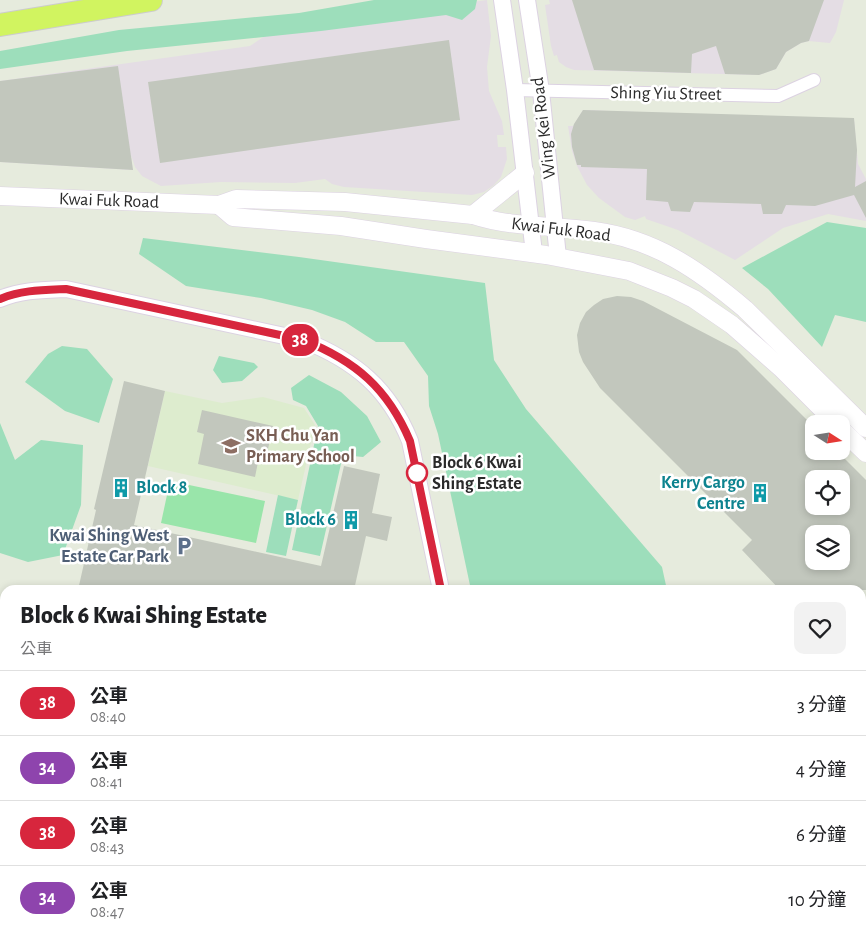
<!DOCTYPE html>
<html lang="zh-TW">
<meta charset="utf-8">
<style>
:root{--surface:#fff;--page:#f2f2f2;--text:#202124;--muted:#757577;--line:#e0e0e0}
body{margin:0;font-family:"Alegreya Sans","Noto Sans TC",sans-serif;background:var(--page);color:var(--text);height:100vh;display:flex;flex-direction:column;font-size:19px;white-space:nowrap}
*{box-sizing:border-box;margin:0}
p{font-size:16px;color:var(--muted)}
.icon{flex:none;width:28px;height:28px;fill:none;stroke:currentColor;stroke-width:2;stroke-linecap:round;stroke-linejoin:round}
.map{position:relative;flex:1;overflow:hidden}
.sheet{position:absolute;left:0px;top:585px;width:866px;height:356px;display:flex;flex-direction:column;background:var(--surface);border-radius:15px 15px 0 0;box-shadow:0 2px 8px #0003}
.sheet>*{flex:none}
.badge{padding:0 10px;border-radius:16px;font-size:18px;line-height:32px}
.needle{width:32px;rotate:102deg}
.tools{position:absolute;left:805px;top:415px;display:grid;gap:10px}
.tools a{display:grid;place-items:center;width:45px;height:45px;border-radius:10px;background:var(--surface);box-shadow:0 2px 8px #0003;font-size:25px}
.map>.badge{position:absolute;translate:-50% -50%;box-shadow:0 0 0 2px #fff}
.round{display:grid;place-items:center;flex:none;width:52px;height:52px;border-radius:10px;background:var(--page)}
.summary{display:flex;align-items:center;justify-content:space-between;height:85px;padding:0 20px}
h1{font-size:24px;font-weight:800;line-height:38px}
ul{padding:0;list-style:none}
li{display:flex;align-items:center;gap:15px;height:65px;padding:0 20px;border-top:1px solid var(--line)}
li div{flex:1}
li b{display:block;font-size:19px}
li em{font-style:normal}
li .badge{min-width:55px;font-weight:700;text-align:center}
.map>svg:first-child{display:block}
</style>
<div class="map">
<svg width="866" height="941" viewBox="0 0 866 941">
<rect width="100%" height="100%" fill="#e6ebdd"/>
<g fill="#e4dde4">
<path d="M487 0 491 36 487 67 489 91 502 121 504 135H497L498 147H506L507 159 501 177 494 185 484 192 472 195 344 187 332 184 325 179 295 183 221 182 161 186 142 176 135 167 131 155 133 170 0 162V81L250 46 274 30Z"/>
<path d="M549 0H844L836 32 830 43 809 41 801 43 786 52 776 69 759 75 574 70 566 67 559 62 557 55 554 56 551 46 545 5 550 4Z"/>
<path d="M583 110 854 120 858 164 866 179V221L828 214 783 228 735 260 678 230 646 219 645 216 635 220 625 217 599 198 587 185 577 166 572 151 568 126H573Z"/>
</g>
<path fill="#ddecce" d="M165 391 222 403 263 397 304 408 315 425 298 500 148 466Z"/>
<g fill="#9ddebb">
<path d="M374 0H477L475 9 462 20 446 15 321 31 127 51 0 69V51L119 30 299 13Z"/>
<path d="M827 222 866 228V322L835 315 822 347 768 289 742 268Z"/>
<path d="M143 238 299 257 485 283 494 360 526 409 662 567 667 590H471L438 434 429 406 428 376 404 342H376L345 322 312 310 261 298 186 286 139 254Z"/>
<path d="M62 346 87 349 113 379 99 423 65 411 25 382 48 354Z"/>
<path d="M219 356 254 363 258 367 242 381 222 383 213 370Z"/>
<path d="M309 375 341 392 367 416 381 442 363 457 343 455 320 556 292 550 318 426 306 406 293 400 291 388Z"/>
<path d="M0 423 15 460 41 440 83 445 81 505 63 555 28 562 0 553Z"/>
<path d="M278 495 298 500 286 556 266 552Z"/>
<path d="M861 761 866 762V941H804L792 936H861Z"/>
</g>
<path fill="#99e5aa" d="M170 481 265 501 256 543 161 523Z"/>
<g fill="#c2c7bd" fill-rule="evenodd">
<path d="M572 0H824L809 41 801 43 786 52 776 69 759 75 725 74 716 46 692 54 691 73 594 70Z"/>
<path d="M449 40 460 120 160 163 148 82Z"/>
<path d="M118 66 133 170 0 162V81Z"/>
<path d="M583 110 854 118 857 150 855 187 866 181V218L854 195 815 206 786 205 782 214H763L761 204 694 202 690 212 671 211 668 202 646 200 647 169 581 167V165H577L572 147 571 134 574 124Z"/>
<path d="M617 296 631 297 643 301 737 350 814 427V451H837L866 480V590H780L742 550 752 540 600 388 583 362 579 352 577 335 580 323 586 312 594 305 603 299ZM814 479H841V506H814ZM814 534H841V561H814Z"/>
<path d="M124 381 165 391 134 525 321 566 344 466 380 474 372 513 392 517 387 541 366 536 354 590H78L96 510 94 509Z"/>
<path d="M202 410 273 426 268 449 261 447 255 477 198 464 204 434 197 432Z"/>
</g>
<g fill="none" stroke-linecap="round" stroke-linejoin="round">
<g stroke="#dcd2e2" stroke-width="14">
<g id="minor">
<path d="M515 90 778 96 814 80"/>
<path d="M154 941 155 936"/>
</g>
</g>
<g stroke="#dcd2e2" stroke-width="18">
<g id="tertiary">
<path d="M502 0 515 90 534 253"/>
<path d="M527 0 541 91 558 257"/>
<path d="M0 299C21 290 43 290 66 289L303 340C356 361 389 389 410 441L441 590"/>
<path d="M688 936 704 941"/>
</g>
</g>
<g stroke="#dcd2e2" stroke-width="19">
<g id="secondary">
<path d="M0 196 219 205 236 199 345 202 473 215C512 228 553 225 594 231 654 239 699 270 745 309L866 428"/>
<path d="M219 205 233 217 341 226 426 239 546 255 629 271 672 288 694 299 732 325 781 368 837 424"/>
<path d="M473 215 525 173"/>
<path d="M841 429 866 453"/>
</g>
</g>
<g stroke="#ccc" stroke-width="24">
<path id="motorway" d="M0 25 151 0"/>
</g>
<use href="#minor" stroke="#fff" stroke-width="12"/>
<use href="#tertiary" stroke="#fff" stroke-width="16"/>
<use href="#secondary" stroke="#fff" stroke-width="18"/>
<use href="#motorway" stroke="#d1f460" stroke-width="22"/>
</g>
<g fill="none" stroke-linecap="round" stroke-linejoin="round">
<g stroke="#fff" stroke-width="11">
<path id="line" d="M0 299C21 290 43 290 66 289L303 340C356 361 388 389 410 441L441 590"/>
</g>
<use href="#line" stroke="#d7263d" stroke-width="8"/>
</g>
<defs>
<g id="school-bare" transform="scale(1.5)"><path d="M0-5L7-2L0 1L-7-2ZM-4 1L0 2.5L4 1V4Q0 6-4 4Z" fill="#8d6e63" stroke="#fff" stroke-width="2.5" paint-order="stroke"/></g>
<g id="building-bare" transform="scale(1.5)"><path d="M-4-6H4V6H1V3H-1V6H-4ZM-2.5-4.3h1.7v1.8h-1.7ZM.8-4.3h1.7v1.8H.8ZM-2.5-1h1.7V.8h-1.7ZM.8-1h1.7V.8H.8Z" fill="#0f9aa8" stroke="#fff" stroke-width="2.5" paint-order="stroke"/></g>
<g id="parking-bare" transform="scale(1.5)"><path d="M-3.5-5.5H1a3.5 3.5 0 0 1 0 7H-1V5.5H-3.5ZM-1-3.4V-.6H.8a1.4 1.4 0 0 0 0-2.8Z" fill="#5c6f8a" stroke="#fff" stroke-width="2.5" paint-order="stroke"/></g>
</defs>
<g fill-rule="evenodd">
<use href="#school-bare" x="231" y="446"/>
<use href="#building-bare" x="121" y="488"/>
<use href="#building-bare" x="760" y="493"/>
<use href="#building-bare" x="351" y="520"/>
<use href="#parking-bare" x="184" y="546"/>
</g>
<circle fill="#fff" stroke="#d7263d" stroke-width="2.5" cx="417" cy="473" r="10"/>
<g text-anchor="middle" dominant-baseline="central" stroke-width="5" stroke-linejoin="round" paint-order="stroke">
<g font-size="18" fill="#2a2a2a" stroke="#fff">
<text transform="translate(666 94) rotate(1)">Shing Yiu Street</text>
<text transform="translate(544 128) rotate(-97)">Wing Kei Road</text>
<text transform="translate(109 201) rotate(2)">Kwai Fuk Road</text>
<text transform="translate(561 230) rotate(7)">Kwai Fuk Road</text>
</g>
<g font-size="18" font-weight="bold" fill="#785e54" stroke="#fff" text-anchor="start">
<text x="246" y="436">SKH Chu Yan<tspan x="246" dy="21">Primary School</tspan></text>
</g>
<g font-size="18" font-weight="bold" fill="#2a2a2a" stroke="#fff" text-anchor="start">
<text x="432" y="463">Block 6 Kwai<tspan x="432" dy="21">Shing Estate</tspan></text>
</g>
<g font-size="18" font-weight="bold" fill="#0d838f" stroke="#fff" text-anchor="end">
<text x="745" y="483">Kerry Cargo<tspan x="745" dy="21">Centre</tspan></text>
<text x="136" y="488" text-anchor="start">Block 8</text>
<text x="336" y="520">Block 6</text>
</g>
<g font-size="18" font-weight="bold" fill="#4e5e75" stroke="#fff" text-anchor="end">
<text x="169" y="536">Kwai Shing West<tspan x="169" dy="21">Estate Car Park</tspan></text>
</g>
</g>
</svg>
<div class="tools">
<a><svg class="needle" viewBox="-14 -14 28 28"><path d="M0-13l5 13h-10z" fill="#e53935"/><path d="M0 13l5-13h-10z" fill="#757577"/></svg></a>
<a><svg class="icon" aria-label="locate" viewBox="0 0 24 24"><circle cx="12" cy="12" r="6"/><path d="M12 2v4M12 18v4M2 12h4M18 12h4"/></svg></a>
<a><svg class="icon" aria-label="layers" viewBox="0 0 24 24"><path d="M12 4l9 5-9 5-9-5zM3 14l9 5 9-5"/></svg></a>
</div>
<b class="badge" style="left:300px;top:340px;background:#d7263d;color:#fff">38</b>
<section class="sheet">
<div class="summary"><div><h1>Block 6 Kwai Shing Estate</h1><p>公車</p></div><a class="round"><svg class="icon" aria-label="heart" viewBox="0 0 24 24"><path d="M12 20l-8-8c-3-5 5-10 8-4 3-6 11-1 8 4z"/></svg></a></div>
<ul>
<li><span class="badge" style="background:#d7263d;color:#fff">38</span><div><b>公車</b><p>08:40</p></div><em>3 分鐘</em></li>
<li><span class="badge" style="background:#8e44ad;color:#fff">34</span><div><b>公車</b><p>08:41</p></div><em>4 分鐘</em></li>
<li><span class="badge" style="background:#d7263d;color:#fff">38</span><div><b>公車</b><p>08:43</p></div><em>6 分鐘</em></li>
<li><span class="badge" style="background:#8e44ad;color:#fff">34</span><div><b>公車</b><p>08:47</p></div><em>10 分鐘</em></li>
</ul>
</section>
</div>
